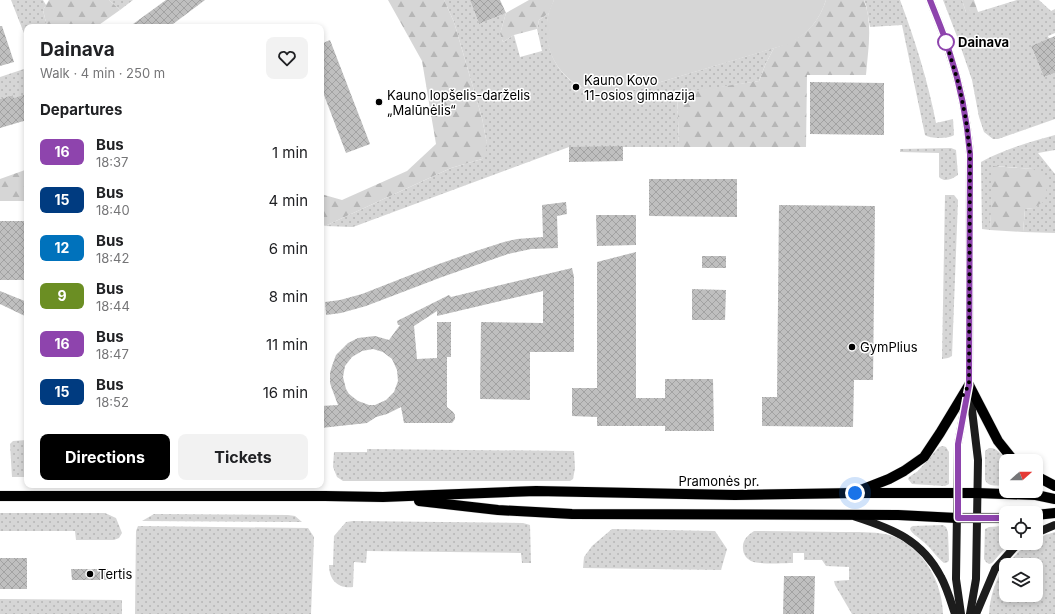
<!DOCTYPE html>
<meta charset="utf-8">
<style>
:root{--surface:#fff;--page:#f2f2f2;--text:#202124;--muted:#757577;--accent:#000}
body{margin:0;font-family:Inter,sans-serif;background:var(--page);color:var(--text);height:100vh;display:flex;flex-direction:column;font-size:15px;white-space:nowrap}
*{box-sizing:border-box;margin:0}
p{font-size:13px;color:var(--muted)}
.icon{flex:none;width:22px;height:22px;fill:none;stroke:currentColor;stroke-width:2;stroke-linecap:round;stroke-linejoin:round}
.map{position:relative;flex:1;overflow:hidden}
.side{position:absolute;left:24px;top:24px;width:300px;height:464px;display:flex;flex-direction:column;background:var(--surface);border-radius:8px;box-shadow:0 2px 6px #0003}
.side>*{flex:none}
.badge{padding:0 8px;border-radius:6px;font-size:14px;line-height:26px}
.needle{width:26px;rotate:69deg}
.controls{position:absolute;left:999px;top:454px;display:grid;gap:8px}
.controls a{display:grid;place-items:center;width:44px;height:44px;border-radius:8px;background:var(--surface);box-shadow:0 2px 6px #0003;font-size:20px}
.you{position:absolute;width:20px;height:20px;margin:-10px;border:3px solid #fff;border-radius:50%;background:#1a73e8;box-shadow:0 0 0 6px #1a73e833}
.map>.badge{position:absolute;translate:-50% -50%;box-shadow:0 0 0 2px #fff}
h2{padding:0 16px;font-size:15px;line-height:36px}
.round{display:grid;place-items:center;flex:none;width:42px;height:42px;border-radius:8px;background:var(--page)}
.overview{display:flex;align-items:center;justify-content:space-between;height:68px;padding:0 16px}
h1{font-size:19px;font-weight:700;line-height:30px}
.action{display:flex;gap:8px;margin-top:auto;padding:8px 16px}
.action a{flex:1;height:46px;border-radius:8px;background:var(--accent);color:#fff;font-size:16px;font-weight:700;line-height:46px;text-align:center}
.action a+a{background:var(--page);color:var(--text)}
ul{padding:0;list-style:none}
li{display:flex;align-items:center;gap:12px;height:48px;padding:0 16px}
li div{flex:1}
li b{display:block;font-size:15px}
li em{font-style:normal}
li .badge{min-width:44px;font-weight:700;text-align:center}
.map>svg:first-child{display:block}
</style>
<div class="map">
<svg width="1055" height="614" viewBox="0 0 1055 614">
<defs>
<pattern id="grass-dots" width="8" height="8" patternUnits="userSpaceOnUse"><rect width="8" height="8" fill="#d6d6d6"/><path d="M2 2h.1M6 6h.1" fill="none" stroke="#b6b6b6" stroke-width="1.8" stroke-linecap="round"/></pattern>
<pattern id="forest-firs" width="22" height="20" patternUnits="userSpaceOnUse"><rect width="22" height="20" fill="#d6d6d6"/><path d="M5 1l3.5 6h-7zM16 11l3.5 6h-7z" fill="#b6b6b6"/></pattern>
<pattern id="building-cross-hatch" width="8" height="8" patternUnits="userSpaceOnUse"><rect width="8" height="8" fill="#bfbfbf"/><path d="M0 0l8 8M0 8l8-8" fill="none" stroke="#a2a2a2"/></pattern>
</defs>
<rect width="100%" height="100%" fill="#fff"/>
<g fill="url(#grass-dots)">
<path d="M11 0H43L46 5 43 10 47 27H27V41Z"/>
<path d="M109 0H133L120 10Z"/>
<path d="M444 0H470L479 24 506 13 500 34 503 42 514 35 520 57 542 51 537 29 539 20 549 13C538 58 572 98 617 95L774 48 766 63 759 81 677 94 679 147H569L353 227 325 226 451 168 482 159 487 144 482 118 454 22Z"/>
<path d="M864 0H900C915 40 928 81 936 123L953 119 954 135C949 139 930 139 925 135L902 25 870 27 866 5Z"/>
<path d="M943 0H962L966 12H978L1017 0H1039L1051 11 1055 9V33L1048 36 1049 39 1031 46 1044 77 1055 73V119L998 139H993L984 132 979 117 972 80 958 39Z"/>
<path d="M27 68V96L14 98 13 95 0 99V77Z"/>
<path d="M1055 135V150L1038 153 1055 174V233L1023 232 1025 209 1033 208V169L994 166 990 230 982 229 981 162C1004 149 1030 142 1055 135Z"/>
<path d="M951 148 956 150 958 175C952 179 945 183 939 177V153L900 152V149Z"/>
<path d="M945 195H954L958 200 952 356 948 358 942 359Z"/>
<path d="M27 440V477H12L10 444 13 441Z"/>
<path d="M943 446 946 447 949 452V484L945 486 912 484 908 479 909 477 918 471 939 447Z"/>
<path d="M989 448C997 447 1002 455 1007 461H1006V485C998 485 989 488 985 480V451Z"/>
<path d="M367 449 574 451 575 468 573 479 570 481H343L337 477 333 467 334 452H367Z"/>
<path d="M0 513H105L116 518 122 533 119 538 114 540H76L75 531H0Z"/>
<path d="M154 514 288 515 295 516 302 522 142 521Z"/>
<path d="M353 521 523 523 530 525 531 563H522L521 553 367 551 366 563 354 562 353 587C338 589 329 580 329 565H333L334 536 346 522Z"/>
<path d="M943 525 946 527 948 532 949 560 948 562 944 563C935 556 930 546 921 540 917 536 912 534 910 529L911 527 913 526Z"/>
<path d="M138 526 308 528 314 537 311 614H135L136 531Z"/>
<path d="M1006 526V543H1011L1007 546 992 563 989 564 986 562 984 559 985 529 989 527Z"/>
<path d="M612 529 715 531 727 549 721 570 583 568 584 557 592 546Z"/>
<path d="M754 531C783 531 812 532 840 532 856 532 881 531 895 537 925 551 942 582 943 614H852L835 585 834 581 849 580V567L826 566 822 560H804V553H793V563C784 563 759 565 751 561 747 559 743 554 743 549 742 540 748 535 754 531Z"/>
<path d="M1055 532V614H989C990 597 995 579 1006 566V595H1036V565H1007C1014 557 1024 543 1036 543V541L1045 535Z"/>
<path d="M0 599 122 600V614H0Z"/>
</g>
<g fill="url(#forest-firs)">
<path d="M49 0H109L120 10 96 27H47L43 10Z"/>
<path d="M388 0H444L454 22 482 118 487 144 486 152 482 159 451 168 325 226 321 223V194L342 200 407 171 436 144 422 61Z"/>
<path d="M529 0H554L549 13 539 20 537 29 514 35 503 42 500 34 506 13Z"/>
<path d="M826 0H864C873 24 868 50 866 75H807L806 147H679L677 93 759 81 766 63 774 48C801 40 817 27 826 0Z"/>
<path d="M962 0H974L978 12H966Z"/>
<path d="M993 166 1033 169 1048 178 1045 201 1033 208 1025 209 1023 232 990 230Z"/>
<path d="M25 170 27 176V201H0V179Z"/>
</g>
<path fill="#d6d6d6" d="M554 0H826C820 20 807 35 788 44L617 95C566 98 530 46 554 0Z"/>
<g fill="url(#building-cross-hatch)" fill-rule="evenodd">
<path d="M166 0H205L169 27H129Z"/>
<path d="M470 0H500L506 13 479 24Z"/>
<path d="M0 26H2L14 62 0 66Z"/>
<path d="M1055 36V73L1044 77 1031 46Z"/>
<path d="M330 40 370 144 346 153 321 87V44Z"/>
<path d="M810 82 884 83V135L810 134Z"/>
<path d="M27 94V120L0 128V99L13 95 14 98Z"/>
<path d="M623 146V161L569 162V147Z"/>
<path d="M649 179H737V217L649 216Z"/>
<path d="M566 202 567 214 557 216 558 248 531 249 508 254 442 277 366 306 341 313 326 315 325 302 340 300 362 294 436 265 476 251 504 242 517 239 543 237 542 205Z"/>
<path d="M779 205 875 206 873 380H854L853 427 762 426V397H777Z"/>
<path d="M596 215H636V245L597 246Z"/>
<rect x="0" y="221" width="27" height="59"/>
<path d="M636 252V398H665V379H713L714 431H665V426H597V417L572 416V388H597V262Z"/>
<rect x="702" y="256" width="24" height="12"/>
<path d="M572 268 574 277V352H530V400L480 399 481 322 543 323V291L437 316V311L414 326 417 359 437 358V322H451V357H447V407L453 412 455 415V419L452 423H404L401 407 387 414 376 417 367 423 321 428V406L338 405 332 389 330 383V373L332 366 336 355 348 343 358 338 375 336 389 340 400 325H398L397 321 449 295 451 297ZM373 349 383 352 392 359 397 370 398 381 394 392 386 400 375 405H369L358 401 349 394 346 389 343 377 345 366 352 357 362 351Z"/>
<path d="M692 289 726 290 725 320H692Z"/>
<path d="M0 291 27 302V317L0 304Z"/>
<rect x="0" y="558" width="27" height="31"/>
<path d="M71 569H108V580H72Z"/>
<path d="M784 576H815L814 614H783Z"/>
</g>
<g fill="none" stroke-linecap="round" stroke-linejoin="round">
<g stroke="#dbdbdb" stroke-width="11">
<g id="primary">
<path d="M969 385 998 441 1014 461"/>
<path d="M1036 476 1055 486"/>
<path d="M861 490 889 479 904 471 924 457 940 433 969 385"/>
<path d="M0 496H325L383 497 536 491 735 495 855 493H977L1036 495 1055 499"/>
<path d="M419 501 498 510 572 514 898 515 957 518H1006"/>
<path d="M1036 515 1055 513"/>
</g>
</g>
<g stroke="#1c1c1c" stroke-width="8">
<path d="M930 0C937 18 945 36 950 55 961 87 967 120 970 154L969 385 978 460 976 579 970 614"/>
<path d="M856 517C893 529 922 540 941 577 947 588 951 602 955 614"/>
<path d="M1036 533 1055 525"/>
<path d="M961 614 956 579 958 444 967 394"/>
<path d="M976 614 995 569 1013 549 1019 543"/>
</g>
<use href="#primary" stroke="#000" stroke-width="10"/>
</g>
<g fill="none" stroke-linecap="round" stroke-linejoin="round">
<g stroke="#fff" stroke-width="9">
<path id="line" d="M930 0C937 18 945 36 950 54 961 87 967 120 970 154L969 385 958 444V518H1006"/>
</g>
<use href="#line" stroke="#8e44ad" stroke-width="6"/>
<path stroke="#000" stroke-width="4" stroke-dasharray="0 7.2" d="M855 493 896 475 916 463 924 456 940 433 969 385 970 154 966 120 959 85 946 42"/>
</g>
<circle fill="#fff" stroke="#8e44ad" stroke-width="2" cx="946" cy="42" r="8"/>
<g fill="#000" stroke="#fff" stroke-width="1.5">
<circle cx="576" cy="87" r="4"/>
<circle cx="379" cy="102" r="4"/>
<circle cx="852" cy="347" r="4"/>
<circle cx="90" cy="574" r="4"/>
</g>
<g text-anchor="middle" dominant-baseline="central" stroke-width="3" stroke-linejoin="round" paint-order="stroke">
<g font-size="13" font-weight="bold" fill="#000" stroke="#fff" text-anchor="start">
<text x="958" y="42">Dainava</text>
</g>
<g font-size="13" fill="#000" stroke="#fff" text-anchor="start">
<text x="584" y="80">Kauno Kovo<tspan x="584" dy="15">11-osios gimnazija</tspan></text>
<text x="387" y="95">Kauno lopšelis-darželis<tspan x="387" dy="15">„Malūnėlis“</tspan></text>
<text x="860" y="347">GymPlius</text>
<text x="98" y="574">Tertis</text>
</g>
<g font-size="13" fill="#000" stroke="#fff">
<text x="719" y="481">Pramonės pr.</text>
</g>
</g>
</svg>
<div class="controls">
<a><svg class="needle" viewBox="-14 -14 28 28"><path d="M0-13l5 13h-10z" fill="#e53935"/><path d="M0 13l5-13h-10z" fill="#757577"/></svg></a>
<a><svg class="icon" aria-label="locate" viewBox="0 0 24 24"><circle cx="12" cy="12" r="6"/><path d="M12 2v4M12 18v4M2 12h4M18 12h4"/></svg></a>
<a><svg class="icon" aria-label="layers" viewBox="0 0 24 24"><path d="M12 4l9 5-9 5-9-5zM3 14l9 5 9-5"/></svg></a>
</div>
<div class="you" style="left:855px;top:493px"></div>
<section class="side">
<div class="overview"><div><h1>Dainava</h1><p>Walk · 4 min · 250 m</p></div><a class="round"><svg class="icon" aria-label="heart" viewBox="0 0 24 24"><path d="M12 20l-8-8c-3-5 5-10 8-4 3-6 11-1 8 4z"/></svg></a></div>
<h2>Departures</h2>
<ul>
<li><span class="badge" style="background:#8e44ad;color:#fff">16</span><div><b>Bus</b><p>18:37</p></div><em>1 min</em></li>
<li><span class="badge" style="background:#003b80;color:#fff">15</span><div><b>Bus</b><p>18:40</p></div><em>4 min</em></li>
<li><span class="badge" style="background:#0072bc;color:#fff">12</span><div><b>Bus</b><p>18:42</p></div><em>6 min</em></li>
<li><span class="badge" style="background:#6b8e23;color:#fff">9</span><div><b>Bus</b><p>18:44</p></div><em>8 min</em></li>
<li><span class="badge" style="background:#8e44ad;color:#fff">16</span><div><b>Bus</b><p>18:47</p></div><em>11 min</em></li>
<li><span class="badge" style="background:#003b80;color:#fff">15</span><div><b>Bus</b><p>18:52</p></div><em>16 min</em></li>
</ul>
<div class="action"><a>Directions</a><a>Tickets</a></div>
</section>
</div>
